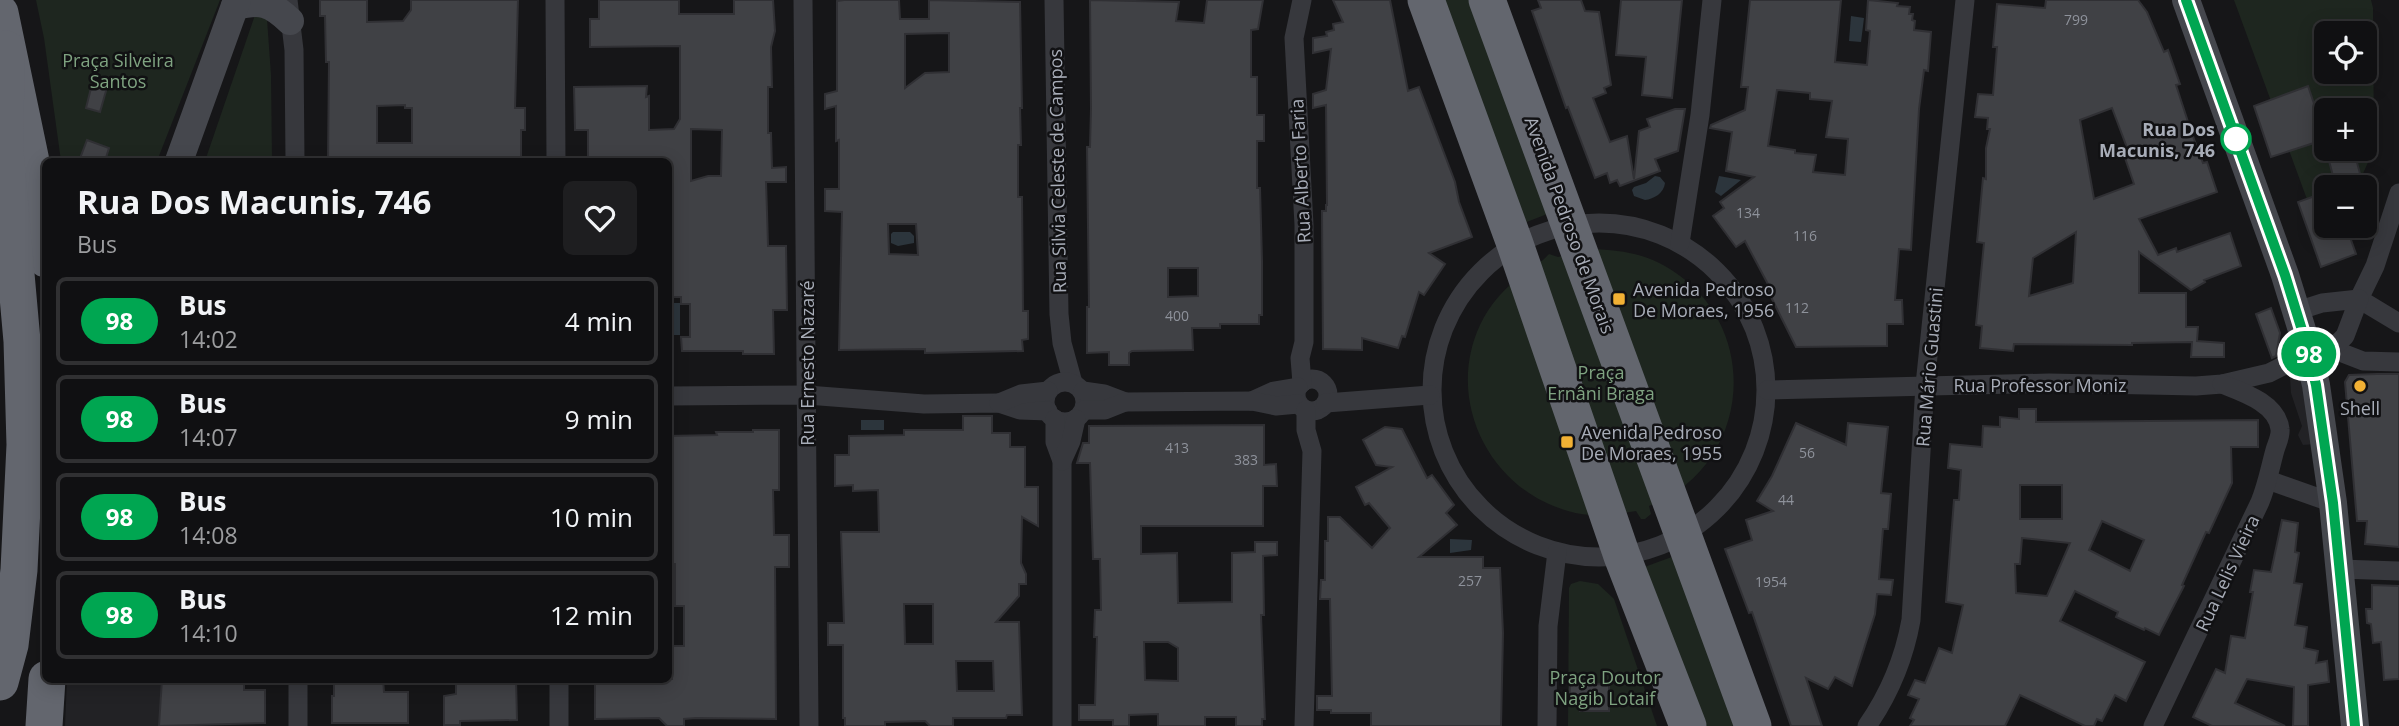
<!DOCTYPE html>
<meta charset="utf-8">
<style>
:root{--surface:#101012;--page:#1e1e20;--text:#f1f3f6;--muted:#9c9d9f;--line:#303032}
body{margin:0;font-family:"Open Sans",sans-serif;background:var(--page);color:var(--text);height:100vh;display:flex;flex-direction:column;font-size:26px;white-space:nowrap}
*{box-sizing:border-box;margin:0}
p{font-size:23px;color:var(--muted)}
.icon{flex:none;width:38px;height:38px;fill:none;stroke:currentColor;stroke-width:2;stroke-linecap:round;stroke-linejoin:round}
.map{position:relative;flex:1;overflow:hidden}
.panel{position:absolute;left:42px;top:158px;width:630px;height:525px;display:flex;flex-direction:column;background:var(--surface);border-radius:10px;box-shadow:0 4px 18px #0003,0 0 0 2px var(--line)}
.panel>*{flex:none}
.badge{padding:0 14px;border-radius:23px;font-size:24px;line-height:46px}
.controls{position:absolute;left:2314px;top:21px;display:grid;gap:14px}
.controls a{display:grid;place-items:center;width:63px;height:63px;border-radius:10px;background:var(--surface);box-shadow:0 4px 18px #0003,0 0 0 2px var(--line);font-size:35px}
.map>.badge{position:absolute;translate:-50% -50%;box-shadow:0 0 0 4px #fff}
.round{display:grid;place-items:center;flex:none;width:74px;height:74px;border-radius:10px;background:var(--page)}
.overview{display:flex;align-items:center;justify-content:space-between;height:119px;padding:0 35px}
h1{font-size:33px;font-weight:700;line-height:52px}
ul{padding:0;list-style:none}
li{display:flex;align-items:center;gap:21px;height:88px;margin:0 14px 10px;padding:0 21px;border:4px solid var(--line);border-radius:10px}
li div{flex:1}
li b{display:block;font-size:26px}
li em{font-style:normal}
li .badge{min-width:77px;font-weight:700;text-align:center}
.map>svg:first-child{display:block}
</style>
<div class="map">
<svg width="2399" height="726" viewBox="0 0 2399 726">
<rect width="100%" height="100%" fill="#161618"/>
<g fill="#222225">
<path d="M2299 372 2315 444 2303 445 2298 435 2302 426 2291 393 2290 376Z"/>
<path d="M67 679H183L180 726H65Z"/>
</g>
<g fill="#1e261f" fill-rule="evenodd">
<path d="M36 0H220L157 161H61L44 38Z"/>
<path d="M1435 0H1478L1555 211 1516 226Z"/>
<path d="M2234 0H2371L2373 8 2374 149 2357 187H2326V226H2339L2327 254ZM2326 33H2364V72H2326ZM2326 110H2364V149H2326Z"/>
<path d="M255 15 267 19 271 75 272 161H205Z"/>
<path d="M1592 249C1621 250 1648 254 1673 271 1764 330 1750 467 1649 506L1651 514 1645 519H1641L1636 511C1614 515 1591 518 1568 511 1489 489 1445 400 1480 325 1490 304 1506 286 1525 273 1535 265 1541 263 1549 254L1558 257Z"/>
<path d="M1680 554 1744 726H1700L1639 569Z"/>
<path d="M1580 581 1598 584 1614 599 1657 726H1568L1569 588 1571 584Z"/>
</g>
<g fill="#2c353c">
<path d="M1851 16 1864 18 1861 42 1849 41Z"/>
<path d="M1655 176 1660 177 1665 183C1664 193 1654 199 1645 200L1634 196 1632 190 1634 187 1646 183Z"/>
<path d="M1719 176 1741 180 1721 196 1715 192Z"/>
<path d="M893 232H910L914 236V243L898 246 891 243V234Z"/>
<path d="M672 303H680V335H669V325L672 324Z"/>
<rect x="861" y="420" width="23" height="10"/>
<path d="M1450 539 1472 540 1471 550 1450 553Z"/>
</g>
<g fill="#404145" stroke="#303034" stroke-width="2" fill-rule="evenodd">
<path d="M320 0H367V22L403 21 411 10V0H518L515 108H525V130H521V161H328L329 62H326L325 16H320ZM405 105V108H412V143H377V106Z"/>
<path d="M599 0H679V14H734V0H773L775 31 771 47 772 87H768V133H771L772 168 786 167V182H766L767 212 768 246H786L787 310H773L774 354H743V351H682L681 337H690V304H681V297H668V161H588V130H575L574 87 647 86 646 97 649 96V130L674 129 680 119V46L590 47V19H599ZM691 129 722 130 721 176H708L691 181Z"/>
<path d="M844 0H899L900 19H929V0L1020 2 1022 108H1020L1021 145H1018V197H1022L1023 311H1028V339L1022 340 1023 351 925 353V349L839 350 842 212 825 211V189H839V140L836 141V106L825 109V94L837 91V1ZM949 33V72L925 73 905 88V34ZM888 224H916L918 255 889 254Z"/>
<path d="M1090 0 1179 2 1176 21 1204 23 1207 0H1263L1258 29 1251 30V77H1257V115H1264V141H1257V188H1260L1262 261V315H1259V324H1220V328H1192L1193 350 1132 351 1129 353V365H1109V352L1087 353V307H1089L1087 147H1090L1091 109ZM1168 268H1198V296L1168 297Z"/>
<path d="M1333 0H1390L1408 91 1419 87 1455 182 1459 202 1472 237 1429 253 1445 264 1424 295 1419 292 1405 337 1402 336 1398 348 1362 338V350L1323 349 1322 211H1326V205H1327L1326 105 1313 108V94L1326 90 1331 49 1313 53V38L1327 36 1326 32 1334 30 1333 24 1343 22Z"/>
<path d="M1538 0H1581L1585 11 1599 12 1611 85 1604 88 1606 93 1593 98 1610 142 1627 136 1634 179 1639 131 1650 127 1647 119 1675 109H1685L1678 151 1655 159 1660 171 1620 186 1617 180 1610 183 1607 173 1595 178 1568 107 1566 108 1532 11 1541 8Z"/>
<path d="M1621 0H1682L1672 98 1642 95 1646 57 1616 55Z"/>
<path d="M1750 0H1841L1835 62 1867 65 1870 31 1866 30 1868 0 1898 3 1897 6 1910 7 1909 14H1913L1912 20 1915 21 1914 30 1931 32 1928 71 1924 70 1919 109 1911 250 1899 249 1895 300H1902L1903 324H1887V346L1796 347 1767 289 1770 288 1745 241 1736 247 1713 216 1724 208 1720 202 1754 177 1726 171 1732 132 1710 128 1711 125 1745 110 1748 87H1741ZM1777 90 1810 93V99L1832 101 1826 137 1848 139 1845 175 1813 172 1816 155 1795 153V150L1768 146Z"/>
<path d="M2046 0H2138L2147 12 2164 52 2168 50 2180 84 2176 85 2191 131 2203 163 2207 162 2217 192 2139 219 2158 255 2176 248 2177 252 2230 233 2241 266 2204 280 2205 282 2191 290 2139 252V293H2186V327H2198L2197 341 2224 343V357H2191L2192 342 2132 343V345L2014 344 2013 351 1980 348 1982 326 1976 325 1984 243 1977 242 1983 178 1986 179V148L1990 129H1987L1988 118 1975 117 1978 94 1993 95 1997 47H1993L1997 4 2045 8ZM2112 108 2129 153 2124 155 2134 184 2094 199 2080 120ZM2076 232 2073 283 2029 296 2033 258Z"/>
<path d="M93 80 108 84 100 112 86 108Z"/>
<path d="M2308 86 2326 139 2271 157 2254 106Z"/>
<path d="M87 140 109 148 105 161H79Z"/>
<path d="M2355 155 2362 181 2353 184 2354 187H2336L2329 161Z"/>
<path d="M2326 192V226H2346L2356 254 2321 267 2298 202Z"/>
<path d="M2271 308 2280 333 2276 356 2272 358 2256 314Z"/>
<path d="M2377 374H2399V547L2365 544 2367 521H2357L2345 382 2349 375Z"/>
<path d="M2019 409H2036V422L2258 420V447H2231L2232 483 2209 533 2206 532 2182 585 2184 586 2159 635 2145 628 2144 630 2116 617 2118 612 2075 591 2060 621 2145 662 2126 701 2115 695 2102 721 2097 719 2094 726H2085L2020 695 2005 726H1910L1914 720 1910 718 1919 699 1908 695 1915 680 1925 683 1939 648 1952 653 1963 605 1946 602 1954 500H1959L1961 470 1948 468 1950 444 1982 447 1983 426 2000 427V417L2019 419ZM2020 485H2062V519H2020ZM2102 521 2144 540 2130 571 2089 550ZM2022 538 2070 543 2047 596 2016 593 2015 564H2020Z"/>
<path d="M963 416H992V433H1010V447H1025V487H1038V526L1022 517 1021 563 1026 574V584H1019V596L996 622H1019L1022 715H1007L1006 718H953V726H930L925 721 885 722V726H845V718H843V645H828V623H844L841 532H879L878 490 853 491V485L835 486V455H849V436L904 435V430H963ZM904 604H933V644H905ZM956 661H993L994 691H957Z"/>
<path d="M1796 423 1846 445 1848 423 1888 427 1881 493 1891 494 1888 529H1883L1879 579 1893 580 1891 595 1877 594 1875 614 1852 686 1835 677 1828 689 1806 678 1822 726H1791L1752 612 1749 613 1725 549 1752 540 1746 520 1773 511 1757 501 1772 476Z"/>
<path d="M1264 425V465L1276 464 1277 486H1263V526H1141V554L1177 553 1178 603 1232 602V553L1255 552V542H1277V555L1263 556 1264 615H1261L1265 719H1262V726H1236V717H1205V726H1158V714L1129 715V726H1113V720H1079V705H1095L1097 637H1094L1095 610H1101L1100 559H1093L1090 463H1077L1083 443H1089V426ZM1144 642H1168L1178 648V681L1145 680Z"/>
<path d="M1385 427 1402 429 1427 478 1432 475 1454 505 1446 513 1457 525 1419 557H1483V568H1500L1503 633 1501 726H1371V713H1331V710H1317V696H1332L1330 599H1320L1321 580H1325V541H1328V517H1340L1372 548 1390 528 1369 503 1365 505 1356 487 1392 467 1376 465 1363 440Z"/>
<path d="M753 430H779V490H773L774 535H789V567H775L776 719 696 718 684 719V726H667L659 718 595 719V679H672L670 646H684V606H675V564H668V436L717 435 716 432H753Z"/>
<path d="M2282 520 2298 523 2295 552 2299 553 2294 583 2302 584 2295 625 2307 627 2304 648 2318 651 2316 663 2327 661 2329 682 2308 685V726H2293L2294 687 2247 679 2235 703 2285 726H2212L2193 717 2216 669 2225 673 2231 636 2245 638 2253 592H2250L2254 570 2271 572Z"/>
<path d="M2372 585 2399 586V679L2384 680 2381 642 2373 643 2371 624 2367 623 2366 609H2372Z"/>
<path d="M162 679H244V690H265V723L159 726Z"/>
<path d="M334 679H383L384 692H408V723H332V696H334Z"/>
<path d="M456 679H516L517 720 460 721V725H444V696L456 694Z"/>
<path d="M1609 684V711H1580V705H1569L1570 685Z"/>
</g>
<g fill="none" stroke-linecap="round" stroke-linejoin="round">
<g stroke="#37383d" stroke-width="19">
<path d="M288 0 294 50 295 161"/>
<path d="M555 0 556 161"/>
<path d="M803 0 809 726"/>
<path d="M1054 0 1059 314 1062 343 1073 383"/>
<path d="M2399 193 2375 266 2359 299 2399 323"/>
<circle cx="1599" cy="390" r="167"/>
<path d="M1680 243 1700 115 1712 0"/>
<path d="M2332 349 2363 361 2399 362"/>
<circle cx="1312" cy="395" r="16"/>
<circle cx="1065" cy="402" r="20"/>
<path d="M1302 383 1300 358 1304 342V225L1294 38 1302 0"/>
<path d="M1767 390 2049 383 2196 386 2222 384 2269 373 2291 362 2332 349 2345 336 2359 299 2322 303 2297 311"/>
<path d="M1083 391 1104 394 1125 402"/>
<path d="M668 396 807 395 924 404 999 403 1020 410 1048 411"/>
<path d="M1252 401 1274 391 1298 387"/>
<path d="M999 403 1021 394 1048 391"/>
<path d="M1326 403 1430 395"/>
<path d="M1084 410H1105L1125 402 1252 401 1276 406 1298 404"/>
<path d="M1055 419V442L1062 461V726"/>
<path d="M1062 461 1071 441 1076 419"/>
<path d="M2268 480 2333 503"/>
<path d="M2340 569 2399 571"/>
<path d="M298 679V726"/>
<path d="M559 679V726"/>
<path d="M1304 726 1312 451 1306 430V410"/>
<path d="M1547 726 1548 626 1557 552"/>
<path d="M1867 726C1890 693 1904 659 1911 620L1925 385 1965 0"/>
<path d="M2153 726 2260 502C2267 485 2270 468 2275 450 2277 443 2281 436 2280 429 2277 403 2242 392 2222 384"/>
</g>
<g stroke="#45474d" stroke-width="28">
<path d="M2186 0 2285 275 2306 343 2316 385 2333 503 2355 726"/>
<path d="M235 6C261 0 270 2 290 21"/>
<path d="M179 161 237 0"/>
</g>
<g stroke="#63666e" stroke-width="37">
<path d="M1426 0 1515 244 1622 556 1688 726"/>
<path d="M1487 0 1753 726"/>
<path d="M0 13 37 190 46 259"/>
<path d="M0 682 10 645 19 570 25 445 22 341 5 151 6 49"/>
<path d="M44 726 47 679"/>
</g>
</g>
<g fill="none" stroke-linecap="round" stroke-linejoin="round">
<g stroke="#fff" stroke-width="16">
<path id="line" d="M2186 0 2285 275 2306 343 2316 385 2333 503 2355 726"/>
</g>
<use href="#line" stroke="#00a651" stroke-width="10"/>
</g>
<circle fill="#fff" stroke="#00a651" stroke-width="3.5" cx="2236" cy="139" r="14"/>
<g fill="#f2b134" stroke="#111113" stroke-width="2.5">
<rect x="1612" y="292" width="14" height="14" rx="3.5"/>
<circle cx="2360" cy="386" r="7"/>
<rect x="1560" y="435" width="14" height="14" rx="3.5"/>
</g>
<g text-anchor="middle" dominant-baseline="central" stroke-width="5" stroke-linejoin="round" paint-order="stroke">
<g font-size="14" fill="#8e929b">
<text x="2076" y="19">799</text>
<text x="1748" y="212">134</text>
<text x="1805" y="235">116</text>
<text x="1797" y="307">112</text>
<text x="1177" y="315">400</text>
<text x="1177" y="447">413</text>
<text x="1807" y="452">56</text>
<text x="1246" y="459">383</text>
<text x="1786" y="499">44</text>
<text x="1470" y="580">257</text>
<text x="1771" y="581">1954</text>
</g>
<g font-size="18" fill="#7fa381" stroke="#111113">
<text x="118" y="60">Praça Silveira<tspan x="118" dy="21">Santos</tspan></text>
<text x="1601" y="372">Praça<tspan x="1601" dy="21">Ernâni Braga</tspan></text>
<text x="1605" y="677">Praça Doutor<tspan x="1605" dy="21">Nagib Lotaif</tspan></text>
</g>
<g font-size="18" font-weight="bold" fill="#a8adb8" stroke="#111113" text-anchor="end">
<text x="2215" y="129">Rua Dos<tspan x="2215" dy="21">Macunis, 746</tspan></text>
</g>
<g font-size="18" fill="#a8adb8" stroke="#111113">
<text transform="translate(1057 171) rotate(-91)">Rua Silvia Celeste de Campos</text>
<text transform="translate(1300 171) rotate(-93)">Rua Alberto Faria</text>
<text transform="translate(1570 225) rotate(70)">Avenida Pedroso de Morais</text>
<text transform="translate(807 363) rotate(-90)">Rua Ernesto Nazaré</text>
<text transform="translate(1929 367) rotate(-85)">Rua Mário Guastini</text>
<text x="2040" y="385">Rua Professor Moniz</text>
<text transform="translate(2227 573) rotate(-65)">Rua Lelis Vieira</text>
</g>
<g font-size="18" fill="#a8adb8" stroke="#111113" text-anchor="start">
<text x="1633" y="289">Avenida Pedroso<tspan x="1633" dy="21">De Moraes, 1956</tspan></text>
<text x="2360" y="408" text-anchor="middle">Shell</text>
<text x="1581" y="432">Avenida Pedroso<tspan x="1581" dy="21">De Moraes, 1955</tspan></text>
</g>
</g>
</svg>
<div class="controls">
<a><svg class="icon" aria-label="locate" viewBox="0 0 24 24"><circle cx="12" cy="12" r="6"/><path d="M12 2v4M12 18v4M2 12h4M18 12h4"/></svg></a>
<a>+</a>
<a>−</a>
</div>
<b class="badge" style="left:2309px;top:354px;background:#00a651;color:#fff">98</b>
<section class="panel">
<div class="overview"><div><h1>Rua Dos Macunis, 746</h1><p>Bus</p></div><a class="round"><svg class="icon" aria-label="heart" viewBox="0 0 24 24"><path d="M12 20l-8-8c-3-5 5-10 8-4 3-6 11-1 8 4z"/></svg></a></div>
<ul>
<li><span class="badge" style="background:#00a651;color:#fff">98</span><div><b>Bus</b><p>14:02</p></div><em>4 min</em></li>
<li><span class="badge" style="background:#00a651;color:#fff">98</span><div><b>Bus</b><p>14:07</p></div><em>9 min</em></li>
<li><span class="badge" style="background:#00a651;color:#fff">98</span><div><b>Bus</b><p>14:08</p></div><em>10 min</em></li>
<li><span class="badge" style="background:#00a651;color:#fff">98</span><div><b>Bus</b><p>14:10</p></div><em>12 min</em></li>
</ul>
</section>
</div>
